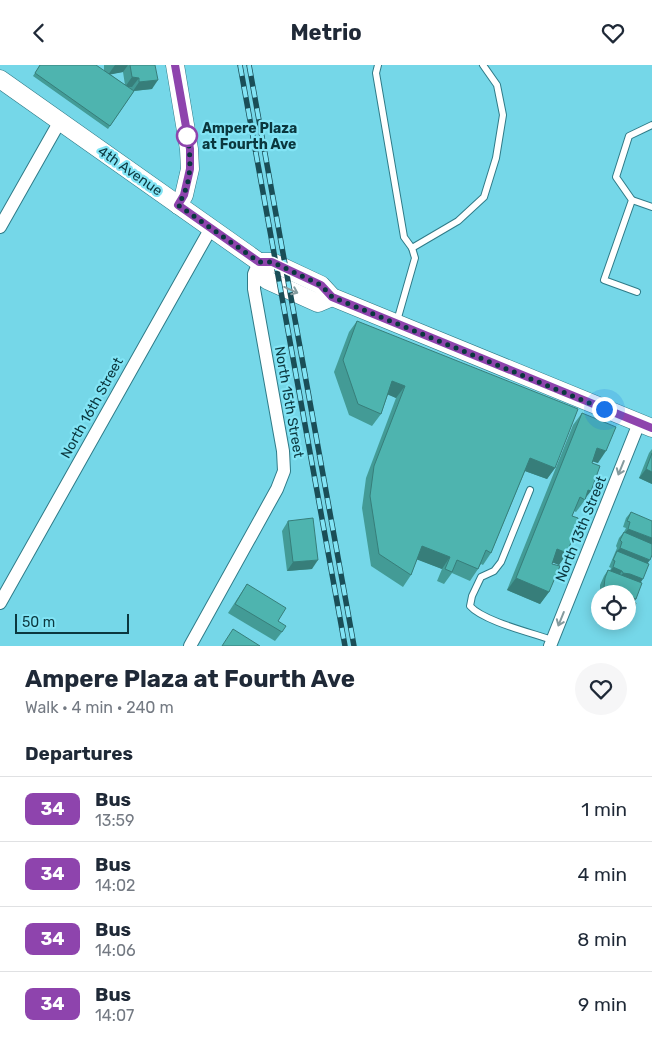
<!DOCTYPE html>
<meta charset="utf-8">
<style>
:root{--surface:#fff;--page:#f6f6f7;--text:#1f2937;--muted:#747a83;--line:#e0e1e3}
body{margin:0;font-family:Rubik,sans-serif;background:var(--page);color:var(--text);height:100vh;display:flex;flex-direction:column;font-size:19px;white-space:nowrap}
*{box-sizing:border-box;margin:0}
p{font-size:16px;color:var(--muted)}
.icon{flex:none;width:28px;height:28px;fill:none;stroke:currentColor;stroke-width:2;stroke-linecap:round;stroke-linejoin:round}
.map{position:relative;height:581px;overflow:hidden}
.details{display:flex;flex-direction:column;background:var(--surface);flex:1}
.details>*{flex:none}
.badge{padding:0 10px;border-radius:8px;font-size:18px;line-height:32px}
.tools{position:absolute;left:591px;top:520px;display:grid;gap:10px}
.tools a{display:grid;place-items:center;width:45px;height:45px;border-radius:50%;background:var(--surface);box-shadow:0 2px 12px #0003;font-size:25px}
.scale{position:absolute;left:15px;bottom:12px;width:114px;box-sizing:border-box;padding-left:5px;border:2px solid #0b373e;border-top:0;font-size:14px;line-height:18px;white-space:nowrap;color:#0b373e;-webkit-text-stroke:4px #82e4f5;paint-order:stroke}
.you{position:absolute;width:25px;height:25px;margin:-12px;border:4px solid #fff;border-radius:50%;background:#1a73e8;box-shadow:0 0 0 8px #1a73e833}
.map>.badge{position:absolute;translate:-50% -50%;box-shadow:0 0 0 2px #fff}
h2{padding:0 25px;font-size:19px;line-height:45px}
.round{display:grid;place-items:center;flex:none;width:52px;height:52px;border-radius:26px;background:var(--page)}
.summary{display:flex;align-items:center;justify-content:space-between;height:85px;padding:0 25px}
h1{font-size:24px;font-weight:700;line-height:38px}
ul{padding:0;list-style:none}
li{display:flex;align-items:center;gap:15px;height:65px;padding:0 25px;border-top:1px solid var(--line)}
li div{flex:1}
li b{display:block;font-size:19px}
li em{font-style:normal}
li .badge{min-width:55px;font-weight:700;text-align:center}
header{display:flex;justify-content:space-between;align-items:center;height:65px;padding:0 25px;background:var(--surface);font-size:22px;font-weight:700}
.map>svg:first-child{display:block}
</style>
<header><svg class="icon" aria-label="back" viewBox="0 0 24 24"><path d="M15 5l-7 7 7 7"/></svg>Metrio<svg class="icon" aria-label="heart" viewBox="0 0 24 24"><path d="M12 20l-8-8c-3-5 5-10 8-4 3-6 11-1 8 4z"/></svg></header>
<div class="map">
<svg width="652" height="581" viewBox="0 0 652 581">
<rect width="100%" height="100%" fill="#75d7e8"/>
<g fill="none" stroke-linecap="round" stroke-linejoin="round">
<g stroke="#2f7b88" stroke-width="8">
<g id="lane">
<path d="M378 0 376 8 404 172 412 183 415 193 397 256"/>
<path d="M632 135 652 142"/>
<path d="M412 183 458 156 484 132 496 93 503 50 497 20 483 0"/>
<path d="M637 227 604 215 632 135 616 112 629 71 652 60"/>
<path d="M530 425 501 497 494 506 481 512 472 531 470 541C483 556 532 568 552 575"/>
</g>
</g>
<g stroke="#2f7b88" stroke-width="14">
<g id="street">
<path d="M0 162 60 56"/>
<path d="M0 538 211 163"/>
<path d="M190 581 277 424 284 406 283 386 254 224V209L259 197"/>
<path d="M550 581 639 358"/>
</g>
</g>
<g stroke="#2f7b88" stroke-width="19">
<g id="secondary">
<path d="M175 0 189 84 190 104 184 130 178 140"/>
<path d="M0 14 259 197 267 215 318 238 332 232"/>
<path d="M259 197H272L321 220 332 232 652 363"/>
</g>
</g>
<use href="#lane" stroke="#fff" stroke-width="6"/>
<use href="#street" stroke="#fff" stroke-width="12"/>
<use href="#secondary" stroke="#fff" stroke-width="18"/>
<g stroke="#1a4e57" stroke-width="5.5">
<g id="rail">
<path d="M240 0 345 581"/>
<path d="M249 0 354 581"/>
</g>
</g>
<use href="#rail" stroke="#82e4f5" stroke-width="4" stroke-dasharray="11" stroke-linecap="butt"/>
</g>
<g fill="#439b96" fill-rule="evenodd">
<path d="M40 0 104 6V0H155L152 24 134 26 108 64 33 11ZM123 7 125 20 110 9Z"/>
<path d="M357 256 555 403 547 414 525 406 491 488 483 500 481 499 478 504 470 516 452 508 444 519 437 516 442 504 417 494 411 510 403 522 371 501 362 443 366 413 396 333 388 329 381 349 372 361 349 350 334 307 349 267Z"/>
<path d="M582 348 598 398 592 396 585 435 576 447 574 446 572 451 567 488 559 500 552 497 549 527 540 539 507 525 573 360Z"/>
<path d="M652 384V419L639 413 649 388Z"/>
<path d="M631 447 647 499 640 518 636 534 633 537 626 559 600 529V550L592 547 596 532 600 525V520L604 511 608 505 610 506 611 503 609 502 617 483 616 481 619 473 624 467 626 463 623 462 626 453Z"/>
<path d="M288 456 312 504 287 506 282 466Z"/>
<path d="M247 519 278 556 282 567 275 576 228 548Z"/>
</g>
<g fill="#377e7a">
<path d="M115 0H128L123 7 108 10Z"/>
<path d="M132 12 139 13 132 22H125Z"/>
<path d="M158 15 152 24 133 26 139 17Z"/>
<path d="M392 316 405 321 396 333 384 328Z"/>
<path d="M597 383 606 386 598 398 588 395Z"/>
<path d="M530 393 555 403 547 414 522 405Z"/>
<path d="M646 404 652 407V419L639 413Z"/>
<path d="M588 425 591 426 584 435Z"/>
<path d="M628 464 652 473V482L623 470Z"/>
<path d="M422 481 450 492 442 504 413 493Z"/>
<path d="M620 483 650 495 645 502 616 487Z"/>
<path d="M557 484 567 488 559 500 549 496Z"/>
<path d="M318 495 312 504 287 506 293 497Z"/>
<path d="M613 502 622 506 618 512 609 508Z"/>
<path d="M623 508 630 509 643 514 639 520 619 514Z"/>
<path d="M516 513 549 527 540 539 507 525Z"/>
<path d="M604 522 622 529H602L600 528Z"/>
<path d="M628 531 636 534 631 541 628 539Z"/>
<path d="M596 540 600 542V550L592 547Z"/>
<path d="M628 552 630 553 626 559 618 556H628Z"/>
</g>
<g fill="#4eb4af" stroke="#377e7a">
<path d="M40 0H96L134 26 110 61 35 8Z"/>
<path d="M130 0H155L158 15 139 17V13L132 12Z"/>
<path d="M357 256 578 344 555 403 530 393 491 488 486 485 478 504 457 495 452 507 445 504 450 492 422 481 411 510 379 489 370 431 374 401 405 321 392 316 381 349 358 339 343 295Z"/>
<path d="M582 348 616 362 606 386 597 383 592 398 600 401 591 426 588 425 585 435 580 432 572 451 578 453 576 461 577 462 567 488 557 484 552 499 560 501 549 527 516 513Z"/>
<path d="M652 388V407L646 404Z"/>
<path d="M631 447 652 456V473L628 464 630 457 627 456Z"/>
<path d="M313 453 318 495 293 497 288 456Z"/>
<path d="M624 467 652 479V490L650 495 620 483 622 477 620 475Z"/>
<path d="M617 486 649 499 643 514 630 509 623 508 622 506 613 502 615 496 613 495Z"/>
<path d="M608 505 642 518 636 534 628 531V529H622L604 522 605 513Z"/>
<path d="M247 519 286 543 278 556 286 561 282 567 235 539Z"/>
<path d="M600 525 610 529H600V542L596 540Z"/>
<path d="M628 535 636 538 630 553 628 552Z"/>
<path d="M233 564 260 581H222Z"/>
</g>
<defs><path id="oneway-shaft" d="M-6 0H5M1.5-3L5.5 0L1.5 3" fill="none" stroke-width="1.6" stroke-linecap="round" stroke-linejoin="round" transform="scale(1.25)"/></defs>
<g stroke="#859b9e">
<use href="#oneway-shaft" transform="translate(291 225) rotate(24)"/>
<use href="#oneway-shaft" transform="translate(621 403) rotate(112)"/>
<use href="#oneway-shaft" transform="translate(561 554) rotate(112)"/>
</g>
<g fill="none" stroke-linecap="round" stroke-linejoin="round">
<g stroke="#fff" stroke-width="11">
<path id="line" d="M175 0 190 84V104L184 130 178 140 259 197H272L321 220 332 232 652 363"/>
</g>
<use href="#line" stroke="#8e44ad" stroke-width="8"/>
<path stroke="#0b373e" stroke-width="5" stroke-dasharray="0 9" d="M187 71V67C191 93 193 117 178 140L259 197H272L321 220 332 232 604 344"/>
</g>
<circle fill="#fff" stroke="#8e44ad" stroke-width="2.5" cx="187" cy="71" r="10"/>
<g text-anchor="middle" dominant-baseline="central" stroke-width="4.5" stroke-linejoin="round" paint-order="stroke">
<g font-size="14" font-weight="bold" fill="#0b373e" stroke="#82e4f5" text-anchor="start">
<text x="202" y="63">Ampere Plaza<tspan x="202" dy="16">at Fourth Ave</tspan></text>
</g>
<g font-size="14" fill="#0b373e" stroke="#82e4f5">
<text transform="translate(130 106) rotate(35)">4th Avenue</text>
<text transform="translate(289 337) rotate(80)">North 15th Street</text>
<text transform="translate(92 343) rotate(-61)">North 16th Street</text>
<text transform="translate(581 464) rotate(-68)">North 13th Street</text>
</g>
</g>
</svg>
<div class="tools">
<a><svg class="icon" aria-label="locate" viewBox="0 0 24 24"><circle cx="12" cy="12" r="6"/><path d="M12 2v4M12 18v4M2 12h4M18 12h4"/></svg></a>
</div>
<div class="scale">50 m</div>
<div class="you" style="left:604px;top:344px"></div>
</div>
<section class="details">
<div class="summary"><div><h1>Ampere Plaza at Fourth Ave</h1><p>Walk · 4 min · 240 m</p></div><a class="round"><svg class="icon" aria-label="heart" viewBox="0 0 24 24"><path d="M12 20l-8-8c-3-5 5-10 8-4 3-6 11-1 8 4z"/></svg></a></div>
<h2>Departures</h2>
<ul>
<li><span class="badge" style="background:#8e44ad;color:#fff">34</span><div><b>Bus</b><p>13:59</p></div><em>1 min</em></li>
<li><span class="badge" style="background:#8e44ad;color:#fff">34</span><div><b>Bus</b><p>14:02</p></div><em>4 min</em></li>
<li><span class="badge" style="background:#8e44ad;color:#fff">34</span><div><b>Bus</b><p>14:06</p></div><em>8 min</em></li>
<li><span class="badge" style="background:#8e44ad;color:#fff">34</span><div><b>Bus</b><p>14:07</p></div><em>9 min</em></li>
</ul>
</section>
